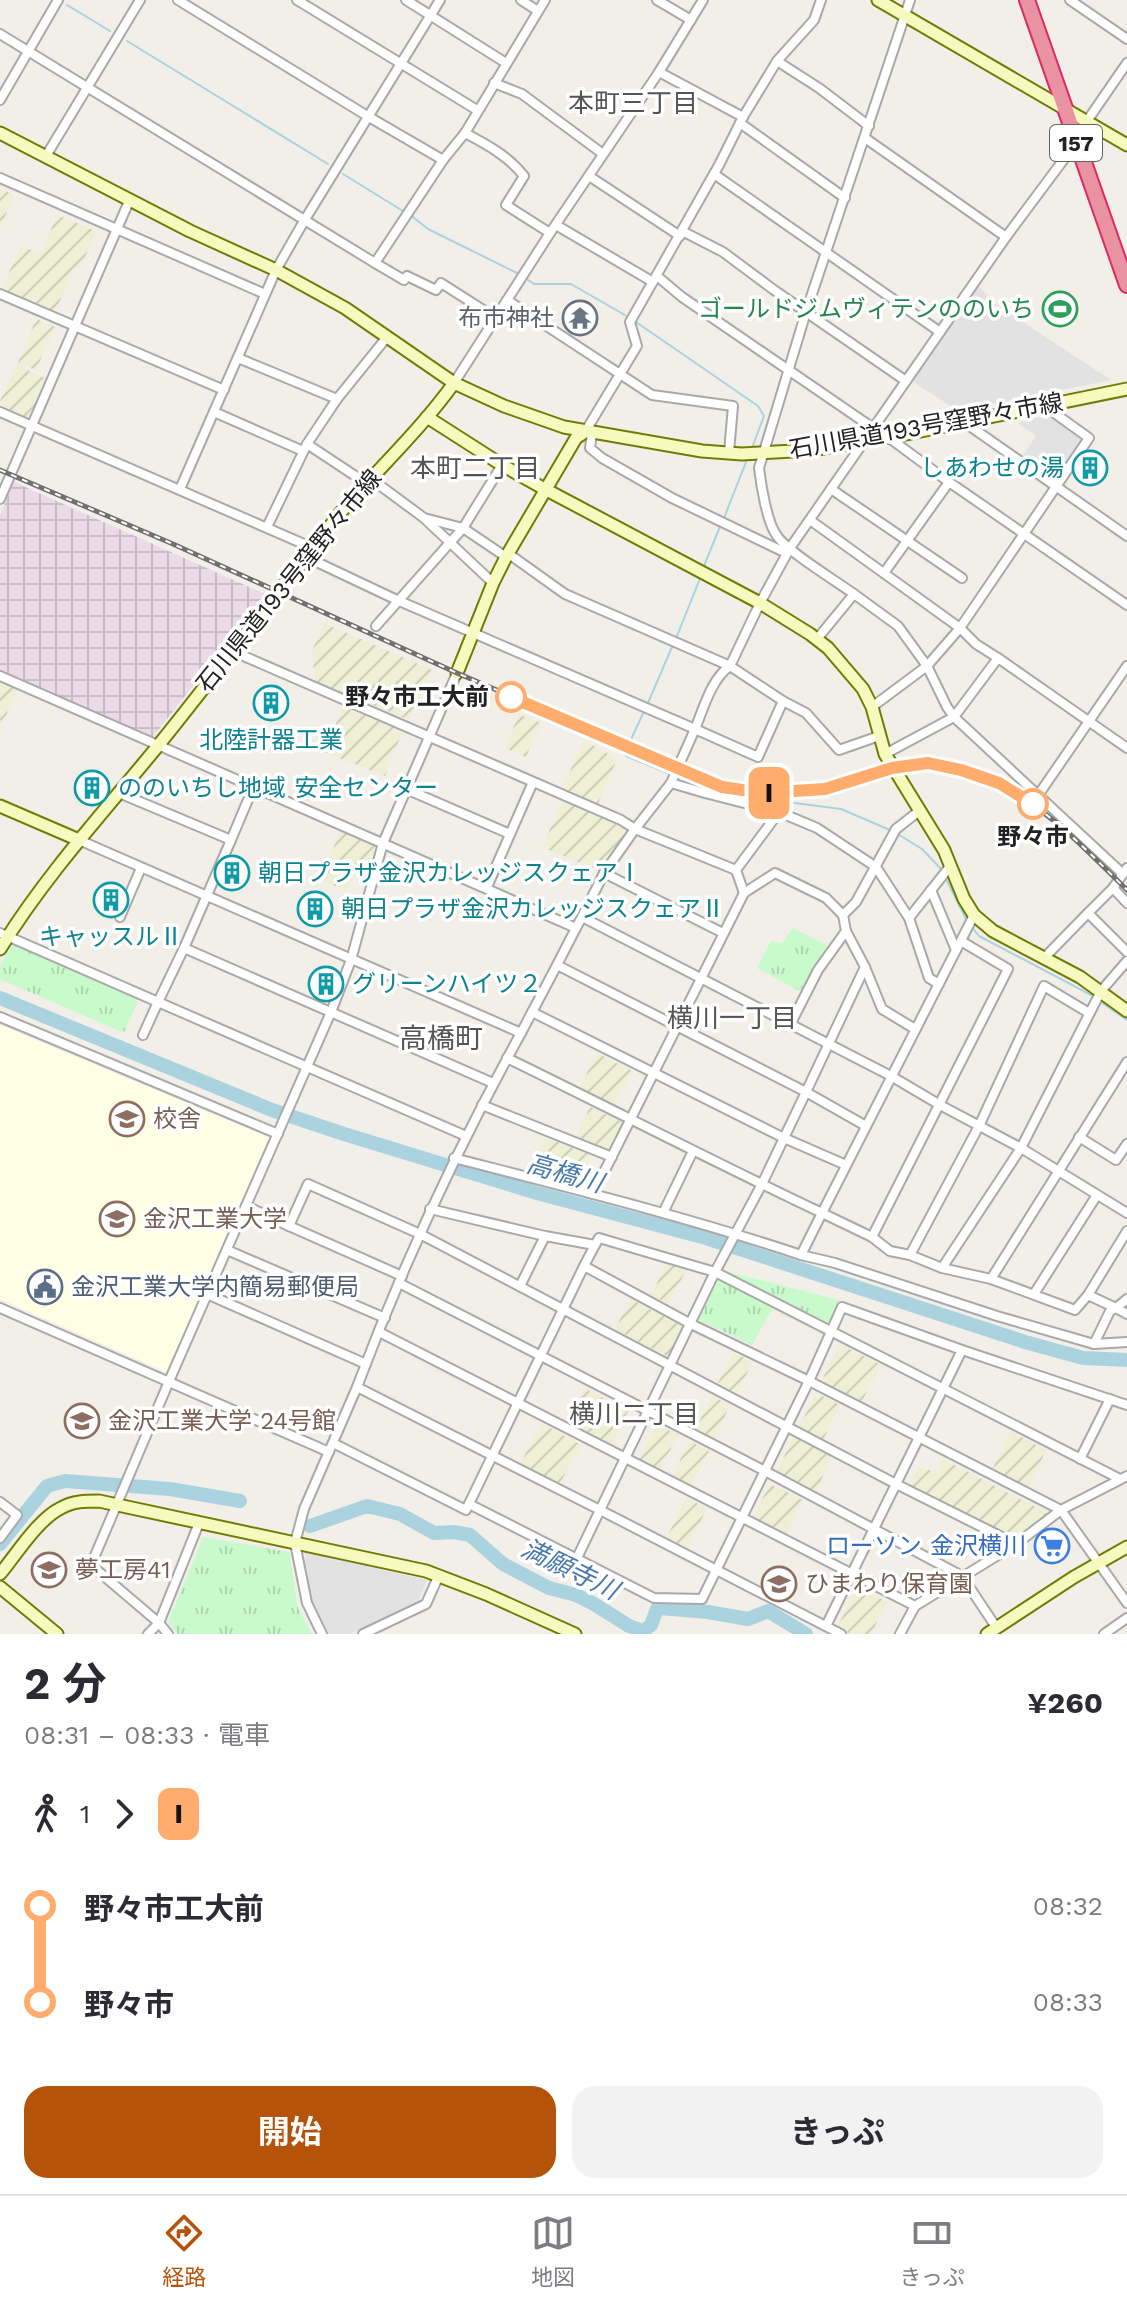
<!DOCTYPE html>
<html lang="ja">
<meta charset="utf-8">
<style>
:root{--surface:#fff;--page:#f2f2f3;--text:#2b2b33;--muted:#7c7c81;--line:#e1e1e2;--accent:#b45309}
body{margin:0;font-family:"Work Sans","Noto Sans JP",sans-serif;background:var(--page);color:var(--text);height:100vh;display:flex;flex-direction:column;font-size:30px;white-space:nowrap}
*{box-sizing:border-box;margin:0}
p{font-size:26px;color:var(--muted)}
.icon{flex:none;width:44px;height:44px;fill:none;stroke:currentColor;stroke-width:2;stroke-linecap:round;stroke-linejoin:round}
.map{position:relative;height:1634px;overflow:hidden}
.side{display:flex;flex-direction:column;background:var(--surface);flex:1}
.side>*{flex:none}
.badge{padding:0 16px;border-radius:12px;font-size:28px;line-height:52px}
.map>.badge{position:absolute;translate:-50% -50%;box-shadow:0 0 0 4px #fff}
.legs{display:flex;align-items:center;gap:12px;height:88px;padding:0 24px;font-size:26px}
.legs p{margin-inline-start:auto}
.headline{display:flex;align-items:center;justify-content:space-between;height:136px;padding:0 24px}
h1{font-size:44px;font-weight:700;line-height:60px}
.primary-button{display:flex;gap:16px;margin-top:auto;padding:16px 24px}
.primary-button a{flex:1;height:92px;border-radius:24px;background:var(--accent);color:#fff;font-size:32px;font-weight:700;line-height:92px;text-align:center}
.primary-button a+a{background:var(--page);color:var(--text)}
ul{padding:0 24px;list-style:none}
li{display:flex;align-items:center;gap:28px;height:96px;font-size:30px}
li i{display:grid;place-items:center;width:12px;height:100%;margin:0 10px;background:currentColor}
li i::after{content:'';width:20px;height:20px;margin:-10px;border:6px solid;border-radius:50%;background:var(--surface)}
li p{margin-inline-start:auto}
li:first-child i{background:linear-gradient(#0000 50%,currentColor 0)}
li:last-child i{background:linear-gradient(currentColor 50%,#0000 0)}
.dock{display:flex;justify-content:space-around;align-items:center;height:112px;border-top:2px solid var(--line);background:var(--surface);font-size:22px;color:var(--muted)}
.dock a{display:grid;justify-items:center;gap:4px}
.dock .current{color:var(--accent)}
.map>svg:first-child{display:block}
</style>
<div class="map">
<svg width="1127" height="1634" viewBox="0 0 1127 1634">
<defs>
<pattern id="industrial-grid" width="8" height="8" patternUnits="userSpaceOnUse" patternTransform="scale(2)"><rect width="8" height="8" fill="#ebdbe8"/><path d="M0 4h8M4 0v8" fill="none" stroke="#c9bcc7"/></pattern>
<pattern id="farmland-furrows" width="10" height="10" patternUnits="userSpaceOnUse" patternTransform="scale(2)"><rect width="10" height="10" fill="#eef0d5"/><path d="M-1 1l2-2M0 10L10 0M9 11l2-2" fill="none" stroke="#ccceb7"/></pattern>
<pattern id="park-tufts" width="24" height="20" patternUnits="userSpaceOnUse" patternTransform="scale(2)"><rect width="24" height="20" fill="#c8facc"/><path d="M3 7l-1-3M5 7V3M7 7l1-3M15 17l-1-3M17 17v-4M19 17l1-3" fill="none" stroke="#acd6af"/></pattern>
</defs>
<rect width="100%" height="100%" fill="#f2efe9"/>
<path fill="url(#industrial-grid)" d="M14 482 265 594 153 737 0 672V515Z"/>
<path fill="#ffffe5" d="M0 1025 271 1138 166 1372 0 1299Z"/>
<g fill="url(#farmland-furrows)">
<path d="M0 188 14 195 0 228Z"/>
<path d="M57 215 96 231 80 269 74 268 54 314 0 292 21 246 41 254Z"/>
<path d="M36 319 55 327 36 370 18 363Z"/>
<path d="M17 365 49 380 31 422 0 409V401Z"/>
<path d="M324 623 432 670 410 720 315 681 312 651Z"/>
<path d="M0 681 18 688 0 729Z"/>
<path d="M344 705 403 730 385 776 324 752Z"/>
<path d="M519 714 541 723 526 757 505 748Z"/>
<path d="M584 740 617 759 598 804 562 789Z"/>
<path d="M564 799 625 829V835L603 866 595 869 542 847Z"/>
<path d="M341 830 375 845 368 868 357 865 346 891 320 879Z"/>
<path d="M597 1053 632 1071 613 1107 579 1089Z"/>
<path d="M590 1107 622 1122 609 1151 576 1137Z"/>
<path d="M546 1136 592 1155 578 1186 528 1173Z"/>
<path d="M666 1262 687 1269 668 1304 652 1295Z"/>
<path d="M631 1299 684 1327 668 1357 615 1329Z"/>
<path d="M840 1344 881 1365 861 1403 821 1382Z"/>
<path d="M733 1352 752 1362 736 1397 716 1387Z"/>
<path d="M584 1388 628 1411 611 1447 566 1425Z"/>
<path d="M816 1393 840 1405 823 1440 799 1427Z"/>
<path d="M712 1396 730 1405 713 1442 694 1433Z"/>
<path d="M541 1423 581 1445 559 1485 520 1465Z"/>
<path d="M656 1425 678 1435 659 1472 638 1461Z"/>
<path d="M1011 1432 1046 1450 1028 1488 992 1470Z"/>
<path d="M793 1437 832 1457 815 1493 777 1472Z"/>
<path d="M689 1441 709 1451 690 1488 672 1478Z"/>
<path d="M943 1459 1047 1513 1015 1539 909 1485 919 1466 936 1473Z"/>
<path d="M770 1484 803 1500 784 1537 751 1520Z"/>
<path d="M686 1498 707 1508 686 1551 665 1541Z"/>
<path d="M858 1587 887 1602 871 1634H850L837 1627Z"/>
</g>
<g fill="url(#park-tufts)">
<path d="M793 928 828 946 800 991 757 968 771 941 782 943Z"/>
<path d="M15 941 141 994 124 1033 0 979V965Z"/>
<path d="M725 1271 839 1300 830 1324Z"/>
<path d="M718 1279 773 1307 752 1345 699 1320Z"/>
<path d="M203 1537 289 1552 298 1608 312 1634H178L168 1622Z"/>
</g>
<g fill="#e2e2e2">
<path d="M979 286 997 305 1111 380 958 411 912 381Z"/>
<path d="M1048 414 1084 439 1053 480 1023 456 1036 436 1018 423Z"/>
<path d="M305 1552 427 1580 419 1600 350 1634H329L313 1603 306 1573Z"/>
</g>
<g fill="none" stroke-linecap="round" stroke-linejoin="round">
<g stroke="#aad3df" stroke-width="2">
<path d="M67 5 110 31"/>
<path d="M127 41 328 164"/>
<path d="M343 174 403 211"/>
<path d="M409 214 428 229 519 274"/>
<path d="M524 277 534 284H571L630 318"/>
<path d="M636 322 758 406 764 416 752 448"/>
<path d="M724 518 748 457"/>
<path d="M704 566 721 524"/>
<path d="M675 641 701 576"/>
<path d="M648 703 672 647"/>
<path d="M628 746 645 709"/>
<path d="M627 749 626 756 670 774"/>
<path d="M676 776 721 791 756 798 841 809 890 830"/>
<path d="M896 833 922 849 943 871"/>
<path d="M945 877 967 921"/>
<path d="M971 926 979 936 1093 996"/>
<path d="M1098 1000 1127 1020"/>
</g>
<g stroke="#aad3df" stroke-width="14">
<path d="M0 998 272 1110 344 1134 537 1193 706 1238 1025 1342 1083 1358 1127 1360"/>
<path d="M310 1526 367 1506 400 1514 434 1533 454 1532 470 1535 503 1564 549 1588 576 1595 594 1604 629 1626 643 1631 651 1625 657 1609 660 1608 708 1612 748 1619 768 1611 806 1634"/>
<path d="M0 1544 47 1486 65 1481 170 1489 240 1501"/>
</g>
<g stroke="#a9a9a9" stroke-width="12">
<g id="street">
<path d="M178 0 369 117 443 160"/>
<path d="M297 0 477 110"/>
<path d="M406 0 506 63"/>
<path d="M521 0 538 11"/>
<path d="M657 0 691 20"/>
<path d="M1070 0 1127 39"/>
<path d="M0 34 375 263 443 160 465 133 545 0"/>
<path d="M777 61 819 88 869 126"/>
<path d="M659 72 743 117 777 61 814 20 821 0"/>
<path d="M494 83 522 94 603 154"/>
<path d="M0 100 58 0"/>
<path d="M740 123 845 198"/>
<path d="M465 133C488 145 508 156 524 176L506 205 550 233"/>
<path d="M865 138 1006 237"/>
<path d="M46 156 140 0"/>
<path d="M714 174 940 332"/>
<path d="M589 176 680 236"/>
<path d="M0 178 265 294"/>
<path d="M556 225 653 282"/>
<path d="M682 231 723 252 774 290 906 381"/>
<path d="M375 263 404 280 407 276 436 290 441 283 496 318"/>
<path d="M657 276 682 297 873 428"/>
<path d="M0 294 224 390"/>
<path d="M507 300 652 395 733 406 729 452"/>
<path d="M238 358 337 399"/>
<path d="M454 383 550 233 659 72 703 0"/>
<path d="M0 412 313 548"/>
<path d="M214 412 303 451"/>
<path d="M964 422 1127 536"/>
<path d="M585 432 637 346 630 322 719 165 743 117"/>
<path d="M592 433 590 448 602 458 672 498 782 551 789 549"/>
<path d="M888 437 949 482 1127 605"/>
<path d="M307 444 337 399 387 337"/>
<path d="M370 478 424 518 463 528 506 557"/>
<path d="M180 489 276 270 304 221 440 0"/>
<path d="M831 489 962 578"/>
<path d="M0 499 130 199"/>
<path d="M424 518 493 583"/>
<path d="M810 520 960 628 976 644 998 658"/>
<path d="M267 527 307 444 366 483"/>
<path d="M509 554 565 594 730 666 783 701 806 713 839 750 879 736"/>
<path d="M306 557 397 600 695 729C703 710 711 679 730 666L760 603 790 548 1006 237 1076 143 1087 121 1127 63"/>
<path d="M884 573 949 482"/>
<path d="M854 594 898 626 927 666 947 707 954 717 1123 874"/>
<path d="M376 626 463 528 502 465"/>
<path d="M817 639 854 594C836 581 788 552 777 536 767 523 761 485 759 468L806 312 910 0"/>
<path d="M232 651 621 820 635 829 671 783"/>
<path d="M0 676 576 928 582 917 891 1076 940 1105 1021 1148 1127 1213"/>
<path d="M872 707 927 666 960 628 1089 438 1046 407"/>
<path d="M885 754 954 717 998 658 1127 748"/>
<path d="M406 789 510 834"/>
<path d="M119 793 231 840 253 788"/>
<path d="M1039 794 1127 666"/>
<path d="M779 812 817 828 876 867 909 918 929 978 939 984"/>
<path d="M79 840 521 1033C458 1147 403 1264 357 1387"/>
<path d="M1127 868 1113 888 1127 903"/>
<path d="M604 873 723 933"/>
<path d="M487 887 533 782"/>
<path d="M1113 888 1088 913 1127 952"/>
<path d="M931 890 956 950"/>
<path d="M843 915 856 902 896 829 919 811"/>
<path d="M120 917 141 868"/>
<path d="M582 917 604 873 635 829 736 870"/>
<path d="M909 918 951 865"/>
<path d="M576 928 557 965 806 1092 865 967 846 931 843 915 826 898 775 873 744 893 736 870 779 812 705 793 671 783 695 729 758 757 783 701"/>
<path d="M0 933 158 1002 184 948 493 1083"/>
<path d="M184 948 231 840"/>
<path d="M1045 957 1088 913"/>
<path d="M865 967 882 1009 915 1029"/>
<path d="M532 1012 784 1138 846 1165"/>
<path d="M0 1017 278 1134"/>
<path d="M791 1023 818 970 846 931"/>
<path d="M521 1033 557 965"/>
<path d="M143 1035 158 1002 466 1136"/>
<path d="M507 1058C612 1109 716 1163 822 1213L974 915"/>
<path d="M482 1105 612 1157"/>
<path d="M1079 1137 1116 1160 1127 1144"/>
<path d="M454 1158C570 1188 687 1217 801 1255L822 1213 872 1237 890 1251 910 1255 942 1268 991 1279 1075 1310 1088 1295 1116 1308 1127 1299"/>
<path d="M593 1194 744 893"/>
<path d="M246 1206 289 1226 308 1184 420 1234 896 1484 962 1350"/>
<path d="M430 1209 545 1236 595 1245 599 1238 715 1272 1120 1479"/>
<path d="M663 1213 693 1151"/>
<path d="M289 1226 402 1276"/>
<path d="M872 1237 1008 969 961 941"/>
<path d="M227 1250 385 1318"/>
<path d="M801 1255 835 1263 997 1316 1094 1344 1127 1342"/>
<path d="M910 1255 979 1126 1044 986 1089 1013"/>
<path d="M584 1266 595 1245"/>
<path d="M942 1268 1021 1148 1101 991 1127 961"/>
<path d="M991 1279 1127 1062"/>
<path d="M399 1283 765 1471 962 1576 996 1627"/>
<path d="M520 1286 545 1236"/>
<path d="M207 1294 366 1364"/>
<path d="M1034 1294 1097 1195"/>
<path d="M1088 1295 1127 1231"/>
<path d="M0 1308 329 1452"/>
<path d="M379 1332 915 1606 1016 1544 1061 1510 1127 1476"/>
<path d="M1094 1344 1110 1311 1116 1308 1127 1314"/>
<path d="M333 1443 466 1510 584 1266 691 1324 809 1381 1061 1510 1127 1603"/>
<path d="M1080 1459 1110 1399"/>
<path d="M0 1502 17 1515 0 1538"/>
<path d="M469 1504 654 1598 702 1599 809 1381 842 1307 962 1350 1127 1405"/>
<path d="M577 1558 600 1510 841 1634"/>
<path d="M826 1626 896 1484 1016 1544"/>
<path d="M148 1634 159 1623 199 1523"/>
<path d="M168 1634 159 1623 91 1565 173 1372 331 1012 351 960 383 843 457 673"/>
<path d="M322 1634 307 1603 295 1543 304 1509 357 1387 600 1510 715 1272 762 1184 806 1092 866 1126"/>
<path d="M363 1634 426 1604 439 1575"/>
<path d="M900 1634 915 1606"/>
<path d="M1104 1634 1127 1618"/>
</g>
</g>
<g stroke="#707d05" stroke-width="15">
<g id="secondary">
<path d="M878 0 1127 145"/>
<path d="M0 133 190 231 276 270 345 308 454 383"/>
<path d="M427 417 502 465 541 487 760 603 810 634 828 648 863 689 872 707 885 754 944 850 964 899 974 915 993 931 1080 977 1127 1011"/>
<path d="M457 673 493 583 506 557 576 438 585 432"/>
<path d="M0 806 79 840"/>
<path d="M0 949C45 876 103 813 157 747 220 669 280 589 342 511 379 468 421 429 454 383L504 406 564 427 702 451 742 454 811 450 911 433 1127 389"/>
<path d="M0 1574C16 1555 38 1519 61 1508 73 1501 86 1501 99 1501L426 1571 486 1594 575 1634"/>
<path d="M0 1587 57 1634"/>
<path d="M987 1634 1074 1577 1127 1547"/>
</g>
</g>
<g stroke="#dc2a67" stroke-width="18">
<path id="highway" d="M1027 0 1127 285"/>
</g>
<use href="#street" stroke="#fff" stroke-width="8"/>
<use href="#secondary" stroke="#f7fabf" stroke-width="11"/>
<use href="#highway" stroke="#e892a2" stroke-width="14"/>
<g stroke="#707070" stroke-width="5">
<path id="rail" d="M0 470 173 544 457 673 722 787C756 792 791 795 825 789 849 784 871 772 895 768 994 750 1063 827 1127 890"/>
</g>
<use href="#rail" stroke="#fff" stroke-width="2" stroke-dasharray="6" stroke-linecap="butt"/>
</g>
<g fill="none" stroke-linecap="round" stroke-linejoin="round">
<g stroke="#fff" stroke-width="18">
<path id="line-1" d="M511 697 722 787 764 793 825 789 892 768 928 763 961 770 999 783 1033 804"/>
</g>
<use href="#line-1" stroke="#ffac6d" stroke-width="12"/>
</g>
<defs>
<g id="stadium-ring" transform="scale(1.8)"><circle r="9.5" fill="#fff" stroke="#2e9e5b" stroke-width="1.5"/><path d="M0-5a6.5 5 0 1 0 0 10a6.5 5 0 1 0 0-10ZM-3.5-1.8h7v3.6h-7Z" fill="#2e9e5b"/></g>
<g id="temple-ring" transform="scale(1.8)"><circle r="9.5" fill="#fff" stroke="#6b7280" stroke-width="1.5"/><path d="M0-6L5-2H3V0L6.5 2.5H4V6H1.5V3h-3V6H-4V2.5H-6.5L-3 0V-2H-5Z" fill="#6b7280"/></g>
<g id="building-ring" transform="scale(1.8)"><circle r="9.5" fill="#fff" stroke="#0f9aa8" stroke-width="1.5"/><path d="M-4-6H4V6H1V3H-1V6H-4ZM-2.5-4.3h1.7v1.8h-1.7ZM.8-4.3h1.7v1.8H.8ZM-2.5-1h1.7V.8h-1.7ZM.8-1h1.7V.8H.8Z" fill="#0f9aa8"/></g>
<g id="university-ring" transform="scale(1.8)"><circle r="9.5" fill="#fff" stroke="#8d6e63" stroke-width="1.5"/><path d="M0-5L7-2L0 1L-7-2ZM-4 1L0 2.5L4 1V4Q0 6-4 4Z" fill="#8d6e63"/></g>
<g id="civic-ring" transform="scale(1.8)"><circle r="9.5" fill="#fff" stroke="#5c6f8a" stroke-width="1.5"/><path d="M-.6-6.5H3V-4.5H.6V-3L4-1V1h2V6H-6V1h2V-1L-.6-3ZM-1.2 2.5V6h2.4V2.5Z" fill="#5c6f8a"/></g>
<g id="supermarket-ring" transform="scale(1.8)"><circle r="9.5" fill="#fff" stroke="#3f7fe0" stroke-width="1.5"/><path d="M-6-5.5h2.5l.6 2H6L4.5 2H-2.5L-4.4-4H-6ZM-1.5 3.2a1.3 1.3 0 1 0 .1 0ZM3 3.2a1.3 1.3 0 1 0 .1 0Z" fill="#3f7fe0"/></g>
<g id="school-ring" transform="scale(1.8)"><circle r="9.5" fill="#fff" stroke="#8d6e63" stroke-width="1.5"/><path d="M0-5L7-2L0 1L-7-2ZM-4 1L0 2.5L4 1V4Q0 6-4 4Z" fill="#8d6e63"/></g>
</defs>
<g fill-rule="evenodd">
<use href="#stadium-ring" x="1060" y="309"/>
<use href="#temple-ring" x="580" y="318"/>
<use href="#building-ring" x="1090" y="468"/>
<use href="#building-ring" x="271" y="703"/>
<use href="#building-ring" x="92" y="788"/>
<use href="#building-ring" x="232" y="873"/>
<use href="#building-ring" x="111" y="900"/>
<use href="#building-ring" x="315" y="909"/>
<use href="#building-ring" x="326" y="984"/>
<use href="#university-ring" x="127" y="1119"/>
<use href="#university-ring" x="117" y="1219"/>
<use href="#civic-ring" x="45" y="1287"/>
<use href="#university-ring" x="82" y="1421"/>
<use href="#supermarket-ring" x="1052" y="1546"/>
<use href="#university-ring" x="49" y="1570"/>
<use href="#school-ring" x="779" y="1584"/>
</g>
<g fill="#fff" stroke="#ffac6d" stroke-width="4">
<circle cx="511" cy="697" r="14"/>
<circle cx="1033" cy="804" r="14"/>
</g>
<g text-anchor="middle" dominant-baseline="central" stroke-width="7" stroke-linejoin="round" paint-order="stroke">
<rect fill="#fff" stroke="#646464" stroke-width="2" x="1050" y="125" width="52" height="36" rx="6"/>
<g font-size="22" font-weight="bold" fill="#222">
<text x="1076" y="143">157</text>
</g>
<g font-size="24" fill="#27864d" stroke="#fff" text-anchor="end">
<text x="1034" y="309">ゴールドジムヴィテンののいち</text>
</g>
<g font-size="24" fill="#5b616d" stroke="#fff" text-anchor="end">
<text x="554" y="318">布市神社</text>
</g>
<g font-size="24" fill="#222" stroke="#fff">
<text transform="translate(926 426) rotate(-10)">石川県道193号窪野々市線</text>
<text transform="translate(289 581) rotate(-51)">石川県道193号窪野々市線</text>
</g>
<g font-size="24" fill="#0d838f" stroke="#fff" text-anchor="start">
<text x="1064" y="468" text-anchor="end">しあわせの湯</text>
<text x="271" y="740" text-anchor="middle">北陸計器工業</text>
<text x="118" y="788">ののいちし地域 安全センター</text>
<text x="258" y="873">朝日プラザ金沢カレッジスクェアⅠ</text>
<text x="341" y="909">朝日プラザ金沢カレッジスクェアⅡ</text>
<text x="111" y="937" text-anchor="middle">キャッスルⅡ</text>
<text x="352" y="984">グリーンハイツ２</text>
</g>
<g font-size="24" font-weight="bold" fill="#222" stroke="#fff" text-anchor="end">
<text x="489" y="697">野々市工大前</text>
<text x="1033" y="837" text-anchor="middle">野々市</text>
</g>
<g font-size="24" fill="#785e54" stroke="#fff" text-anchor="start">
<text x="153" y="1119">校舎</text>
<text x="143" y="1219">金沢工業大学</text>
<text x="108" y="1421">金沢工業大学 24号館</text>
<text x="75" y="1570">夢工房41</text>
<text x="805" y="1584">ひまわり保育園</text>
</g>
<g font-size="24" fill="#4e5e75" stroke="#fff" text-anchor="start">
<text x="71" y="1287">金沢工業大学内簡易郵便局</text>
</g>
<g font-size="24" fill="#366cbe" stroke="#fff" text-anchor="end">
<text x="1026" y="1546">ローソン 金沢横川</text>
</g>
<g font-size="26" fill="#555" stroke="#fff">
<text x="633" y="103">本町三丁目</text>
<text x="475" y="468">本町二丁目</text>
<text x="732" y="1018">横川一丁目</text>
<text x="634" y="1414">横川二丁目</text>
</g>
<g font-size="26" font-style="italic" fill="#4a7aab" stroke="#fff">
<text transform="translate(565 1173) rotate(16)">高橋川</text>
<text transform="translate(570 1569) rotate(26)">満願寺川</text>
</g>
<g font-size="28" fill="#555" stroke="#fff">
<text x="441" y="1038">高橋町</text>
</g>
</g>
</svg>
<b class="badge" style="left:769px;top:793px;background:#ffac6d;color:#111">I</b>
</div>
<section class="side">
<div class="headline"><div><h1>2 分</h1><p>08:31 – 08:33 · 電車</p></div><b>¥260</b></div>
<div class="legs"><svg class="icon" aria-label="walk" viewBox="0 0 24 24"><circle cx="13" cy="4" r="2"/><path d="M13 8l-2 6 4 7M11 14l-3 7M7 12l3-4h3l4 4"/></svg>1<svg class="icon" aria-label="forward" viewBox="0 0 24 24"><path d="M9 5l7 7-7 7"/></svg><b class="badge" style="background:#ffac6d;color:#111">I</b></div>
<ul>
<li><i style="color:#ffac6d"></i><b>野々市工大前</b><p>08:32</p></li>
<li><i style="color:#ffac6d"></i><b>野々市</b><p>08:33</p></li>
</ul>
<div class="primary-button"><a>開始</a><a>きっぷ</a></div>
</section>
<nav class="dock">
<a class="current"><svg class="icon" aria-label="directions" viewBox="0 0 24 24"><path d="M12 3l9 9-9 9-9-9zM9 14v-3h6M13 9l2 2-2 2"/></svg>経路</a>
<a><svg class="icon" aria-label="map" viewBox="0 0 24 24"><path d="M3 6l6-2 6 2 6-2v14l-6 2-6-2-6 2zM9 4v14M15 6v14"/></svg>地図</a>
<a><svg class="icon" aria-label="tickets" viewBox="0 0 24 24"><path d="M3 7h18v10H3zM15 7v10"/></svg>きっぷ</a>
</nav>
